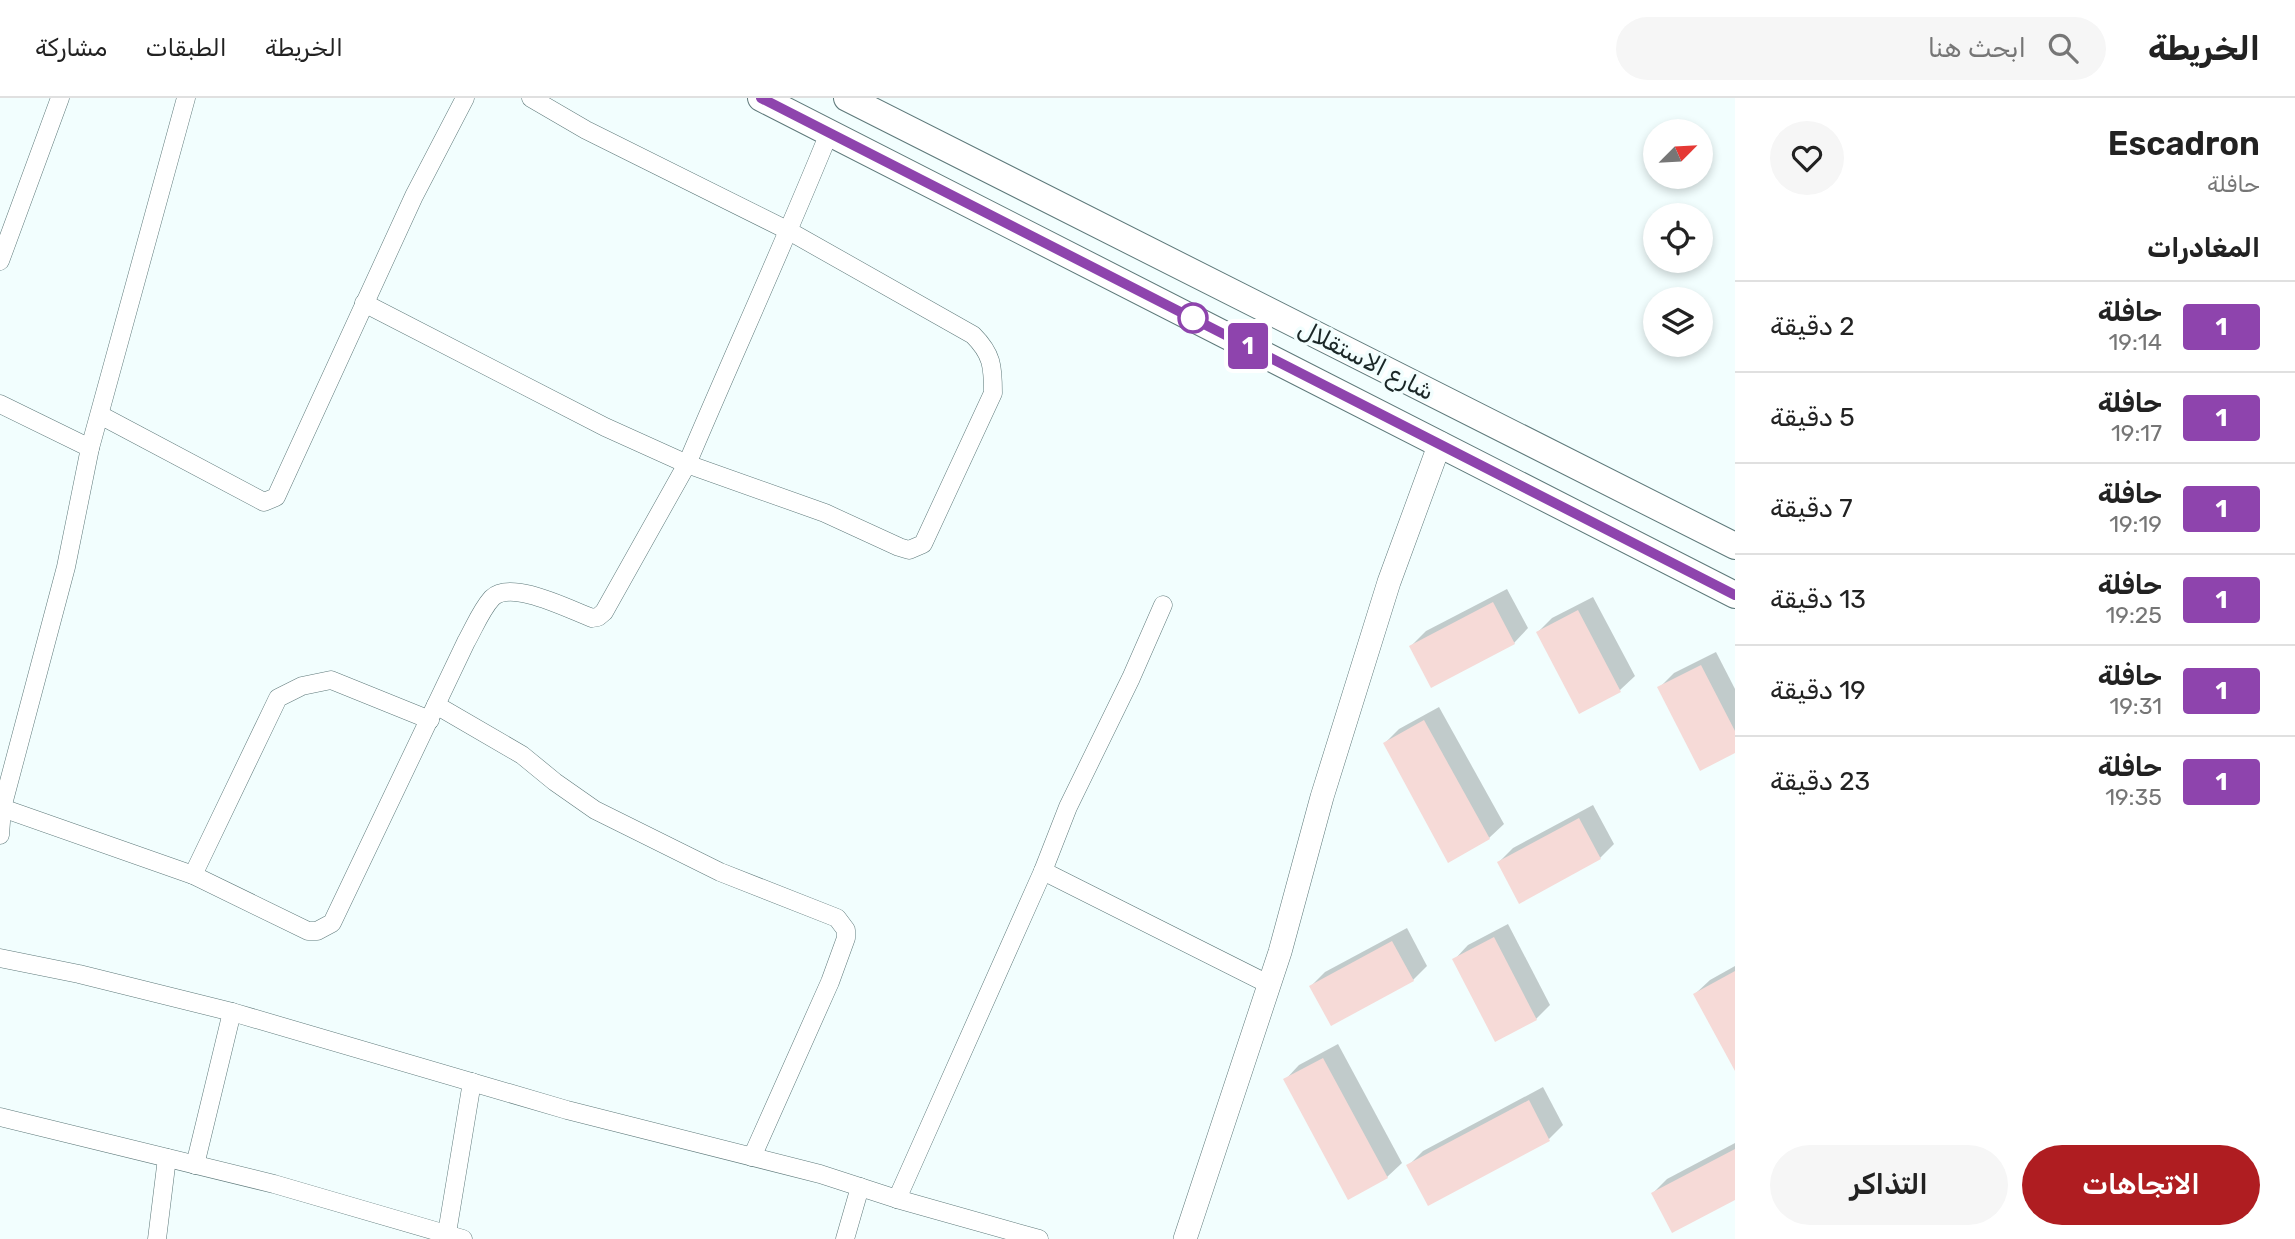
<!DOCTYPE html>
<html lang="ar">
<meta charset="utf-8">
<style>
:root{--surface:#fff;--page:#f6f6f6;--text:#222;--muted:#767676;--line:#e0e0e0;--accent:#af1d21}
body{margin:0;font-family:Rubik,Cairo,sans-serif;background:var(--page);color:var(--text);direction:rtl;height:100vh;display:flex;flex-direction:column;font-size:26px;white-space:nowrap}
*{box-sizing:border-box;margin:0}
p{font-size:23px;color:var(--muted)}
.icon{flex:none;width:38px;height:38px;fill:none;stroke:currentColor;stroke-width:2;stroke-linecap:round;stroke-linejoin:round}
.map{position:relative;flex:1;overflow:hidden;direction:ltr}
.details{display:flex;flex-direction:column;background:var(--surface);width:560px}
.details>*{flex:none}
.badge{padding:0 14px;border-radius:5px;font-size:24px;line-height:46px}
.needle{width:46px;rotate:66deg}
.buttons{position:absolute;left:1643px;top:21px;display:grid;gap:14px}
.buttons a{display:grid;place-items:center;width:70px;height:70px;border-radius:50%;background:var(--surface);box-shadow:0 4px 10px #0003;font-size:35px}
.map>.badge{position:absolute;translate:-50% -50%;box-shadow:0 0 0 4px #fff}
h2{padding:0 35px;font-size:26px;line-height:63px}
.round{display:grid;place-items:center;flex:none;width:74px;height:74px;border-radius:37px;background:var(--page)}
.head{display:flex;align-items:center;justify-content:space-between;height:119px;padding:0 35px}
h1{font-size:33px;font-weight:600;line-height:52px}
.action{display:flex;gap:14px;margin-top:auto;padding:14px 35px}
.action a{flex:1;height:80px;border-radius:42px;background:var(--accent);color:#fff;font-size:28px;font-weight:600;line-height:80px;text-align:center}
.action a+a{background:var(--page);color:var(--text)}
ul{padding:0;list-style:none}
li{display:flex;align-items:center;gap:21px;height:91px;padding:0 35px;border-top:2px solid var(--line)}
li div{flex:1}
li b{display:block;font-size:26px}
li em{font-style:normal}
li .badge{min-width:77px;font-weight:700;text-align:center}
header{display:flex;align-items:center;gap:42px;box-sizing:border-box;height:98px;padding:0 35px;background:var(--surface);border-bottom:2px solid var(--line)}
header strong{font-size:33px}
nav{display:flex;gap:38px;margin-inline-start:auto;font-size:24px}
.search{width:490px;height:63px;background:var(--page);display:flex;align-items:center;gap:18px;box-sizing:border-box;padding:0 24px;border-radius:38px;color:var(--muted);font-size:26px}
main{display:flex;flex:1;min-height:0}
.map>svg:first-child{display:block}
</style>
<header>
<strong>الخريطة</strong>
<div class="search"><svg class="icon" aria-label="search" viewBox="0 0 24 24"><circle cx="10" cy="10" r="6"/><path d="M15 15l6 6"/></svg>ابحث هنا</div>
<nav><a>الخريطة</a><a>الطبقات</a><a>مشاركة</a></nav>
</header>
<main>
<section class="details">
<div class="head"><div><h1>Escadron</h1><p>حافلة</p></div><a class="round"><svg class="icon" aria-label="heart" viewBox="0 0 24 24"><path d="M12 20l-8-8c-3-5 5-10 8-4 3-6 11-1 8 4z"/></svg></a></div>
<h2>المغادرات</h2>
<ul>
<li><span class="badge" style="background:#8e44ad;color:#fff">1</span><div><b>حافلة</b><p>19:14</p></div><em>2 دقيقة</em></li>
<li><span class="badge" style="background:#8e44ad;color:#fff">1</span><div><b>حافلة</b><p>19:17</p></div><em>5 دقيقة</em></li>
<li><span class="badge" style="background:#8e44ad;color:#fff">1</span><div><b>حافلة</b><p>19:19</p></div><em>7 دقيقة</em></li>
<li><span class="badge" style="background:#8e44ad;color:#fff">1</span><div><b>حافلة</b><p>19:25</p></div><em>13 دقيقة</em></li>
<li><span class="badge" style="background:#8e44ad;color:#fff">1</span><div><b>حافلة</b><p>19:31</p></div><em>19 دقيقة</em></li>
<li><span class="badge" style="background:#8e44ad;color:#fff">1</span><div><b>حافلة</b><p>19:35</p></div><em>23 دقيقة</em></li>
</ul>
<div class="action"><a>الاتجاهات</a><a>التذاكر</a></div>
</section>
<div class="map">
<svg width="1735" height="1141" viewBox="0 0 1735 1141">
<rect width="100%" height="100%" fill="#f2fefe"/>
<g fill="#0003">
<path d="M1507 491 1528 530 1514 545 1411 548 1426 533Z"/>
<path d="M1593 499 1635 578 1620 592 1580 614 1538 534 1552 520Z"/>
<path d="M1716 554 1735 591V653L1659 590 1674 575Z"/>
<path d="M1439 609 1504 726 1489 740 1385 645 1399 631Z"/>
<path d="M1593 707 1614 746 1600 760 1499 764 1513 750Z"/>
<path d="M1508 826 1550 907 1536 921 1454 862 1468 847Z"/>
<path d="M1407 830 1427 868 1413 882 1311 888 1325 874Z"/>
<path d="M1735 868V969L1695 896 1710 882Z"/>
<path d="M1338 946 1402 1065 1387 1079 1285 982 1299 967Z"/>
<path d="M1543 989 1563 1027 1549 1041 1408 1068 1423 1053Z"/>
<path d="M1735 1045V1100L1653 1095 1667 1081Z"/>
</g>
<g fill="#f6dad7">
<path d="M1493 504 1515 546 1431 590 1409 548Z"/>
<path d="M1578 512 1621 594 1579 616 1536 534Z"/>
<path d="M1701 567 1735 633V655L1700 673 1657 589Z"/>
<path d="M1424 622 1490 741 1448 765 1383 645Z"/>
<path d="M1579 720 1601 761 1519 806 1497 764Z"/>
<path d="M1494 839 1537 922 1495 944 1452 861Z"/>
<path d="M1392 843 1414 883 1331 928 1309 888Z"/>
<path d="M1735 873V973L1693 896Z"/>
<path d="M1323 960 1388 1080 1348 1102 1283 981Z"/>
<path d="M1529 1002 1550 1043 1428 1108 1406 1067Z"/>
<path d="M1735 1051V1102L1672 1135 1651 1095Z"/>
</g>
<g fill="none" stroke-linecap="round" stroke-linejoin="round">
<g stroke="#5e797a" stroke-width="19">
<g id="minor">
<path d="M0 163 60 0"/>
<path d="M364 205 605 329 687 366C734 255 784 146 829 35"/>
<path d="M0 306 90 350 66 469 2 710 0 737"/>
<path d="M100 317 264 404 276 399 414 98 465 0"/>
<path d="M90 350 186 0"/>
<path d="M436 607 522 657 555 684 595 712 720 774 837 820 846 832V840L830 884 752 1059"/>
<path d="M2 710 193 777 308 833H317L332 825 466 544C474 530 481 512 492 500 511 481 570 512 592 520L598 519 604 514 687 366 825 415 899 449 909 452 923 446 993 295C993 268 992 256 973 237L789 133 586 32 531 0"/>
<path d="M1043 773 1270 887"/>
<path d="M193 777 278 600 302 588 331 582 430 622"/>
<path d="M0 860 79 876 232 914 567 1012 820 1076 897 1101 1039 1141"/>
<path d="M0 1019 274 1086 463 1141"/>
<path d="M195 1067 232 914"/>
<path d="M897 1101 1043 773 1068 709 1131 580 1163 507"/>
<path d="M157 1141 167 1060"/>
<path d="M446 1141 472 984"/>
<path d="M845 1141 860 1089"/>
</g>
</g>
<g stroke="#5e797a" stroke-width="24">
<path id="tertiary" d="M1185 1141 1280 854 1322 699 1389 484 1440 345"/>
</g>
<g stroke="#5e797a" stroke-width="28">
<g id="secondary">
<path d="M761 0 1735 497"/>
<path d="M847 0 1735 448"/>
</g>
</g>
<use href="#minor" stroke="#fff" stroke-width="18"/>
<use href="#tertiary" stroke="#fff" stroke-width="23"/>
<use href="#secondary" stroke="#fff" stroke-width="26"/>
</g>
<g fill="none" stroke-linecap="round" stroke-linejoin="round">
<g stroke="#fff" stroke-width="16">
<path id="line" d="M761 0 1735 497"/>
</g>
<use href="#line" stroke="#8e44ad" stroke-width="10"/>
</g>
<circle fill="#fff" stroke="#8e44ad" stroke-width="3.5" cx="1193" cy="220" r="14"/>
<g text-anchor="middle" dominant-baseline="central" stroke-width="7" stroke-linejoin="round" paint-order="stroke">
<g font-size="24" fill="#1b2727" stroke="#f2fefe">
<text transform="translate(1366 262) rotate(27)">شارع الاستقلال</text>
</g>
</g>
</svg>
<div class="buttons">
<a><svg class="needle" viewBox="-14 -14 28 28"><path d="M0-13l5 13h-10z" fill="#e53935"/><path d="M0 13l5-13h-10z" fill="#767676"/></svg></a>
<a><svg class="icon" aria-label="locate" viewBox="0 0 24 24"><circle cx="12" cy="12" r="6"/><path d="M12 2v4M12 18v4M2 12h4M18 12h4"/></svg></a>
<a><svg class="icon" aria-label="layers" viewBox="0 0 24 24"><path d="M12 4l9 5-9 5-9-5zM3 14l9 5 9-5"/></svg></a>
</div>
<b class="badge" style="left:1248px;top:248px;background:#8e44ad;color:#fff">1</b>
</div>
</main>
